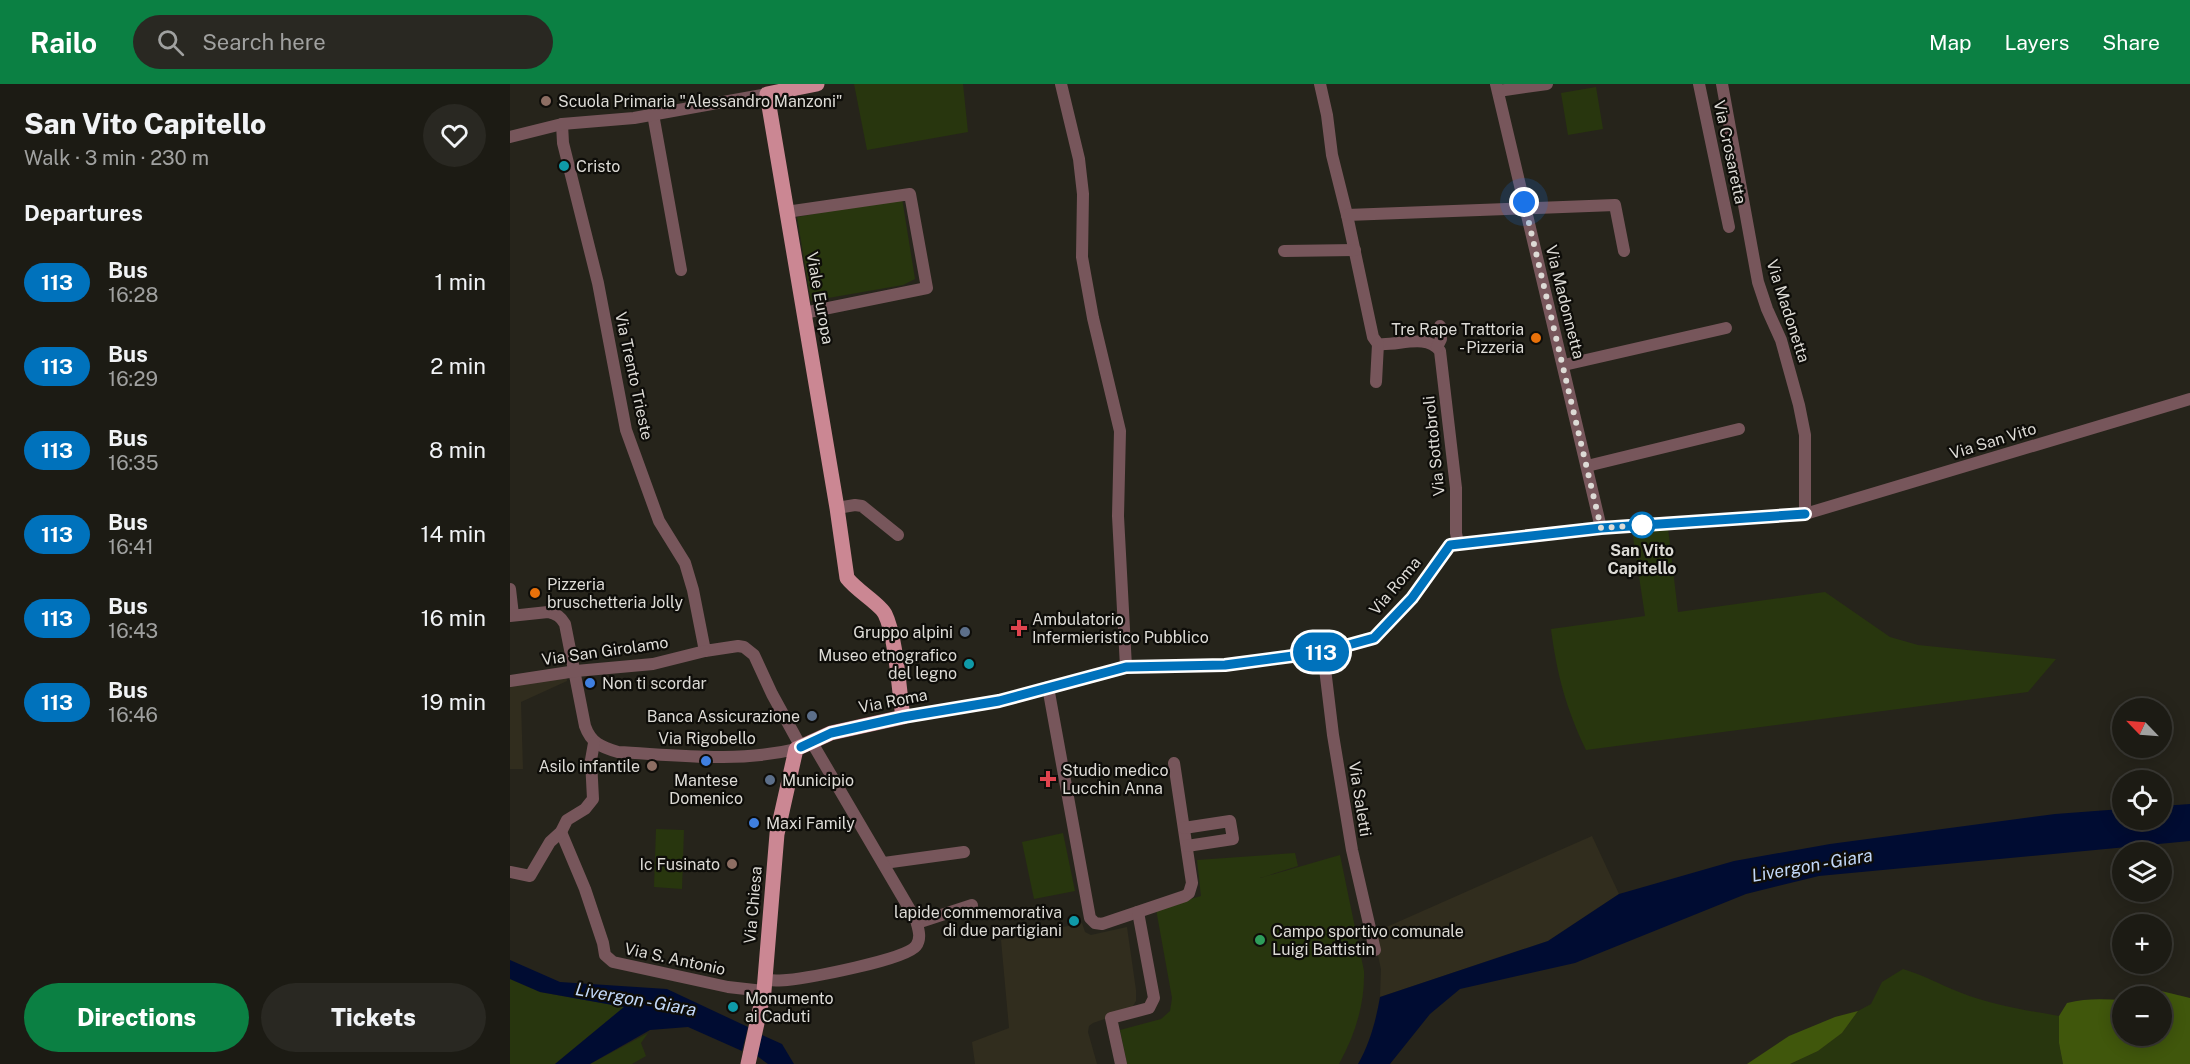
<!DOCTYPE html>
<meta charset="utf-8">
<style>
:root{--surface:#1c1b14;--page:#292822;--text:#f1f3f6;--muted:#a0a1a0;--line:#3a3934;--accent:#0b8043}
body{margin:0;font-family:"Public Sans",sans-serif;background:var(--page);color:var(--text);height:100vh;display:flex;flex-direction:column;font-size:22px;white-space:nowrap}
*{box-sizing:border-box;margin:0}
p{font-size:20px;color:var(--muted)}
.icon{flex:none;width:33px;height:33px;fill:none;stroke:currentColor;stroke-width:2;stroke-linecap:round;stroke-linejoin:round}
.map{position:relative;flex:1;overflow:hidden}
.drawer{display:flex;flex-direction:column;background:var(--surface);width:510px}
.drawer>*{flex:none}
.badge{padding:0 12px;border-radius:20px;font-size:21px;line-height:39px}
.needle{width:39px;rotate:295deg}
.buttons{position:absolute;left:1602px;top:614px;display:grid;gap:12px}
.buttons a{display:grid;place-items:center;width:60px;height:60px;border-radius:50%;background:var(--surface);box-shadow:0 3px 15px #0003,0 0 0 2px var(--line);font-size:30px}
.you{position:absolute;width:30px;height:30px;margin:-15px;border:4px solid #fff;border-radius:50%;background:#1a73e8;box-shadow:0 0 0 9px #1a73e833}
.map>.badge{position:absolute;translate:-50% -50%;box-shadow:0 0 0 3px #fff}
h2{padding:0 24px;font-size:22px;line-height:54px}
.round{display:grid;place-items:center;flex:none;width:63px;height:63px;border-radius:32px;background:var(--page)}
.headline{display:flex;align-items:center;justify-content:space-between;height:102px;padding:0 24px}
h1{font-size:28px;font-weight:800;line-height:45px}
.action{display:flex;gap:12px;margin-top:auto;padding:12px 24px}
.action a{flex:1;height:69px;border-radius:36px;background:var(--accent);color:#fff;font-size:24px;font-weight:800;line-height:69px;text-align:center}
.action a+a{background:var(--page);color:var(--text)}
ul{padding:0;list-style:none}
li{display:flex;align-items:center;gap:18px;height:84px;padding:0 24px}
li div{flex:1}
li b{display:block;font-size:22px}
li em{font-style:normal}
li .badge{min-width:66px;font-weight:700;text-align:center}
header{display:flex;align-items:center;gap:36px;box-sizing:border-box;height:84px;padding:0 30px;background:var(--accent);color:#fff}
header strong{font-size:28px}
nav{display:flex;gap:33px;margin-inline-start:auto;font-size:21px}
.search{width:420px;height:54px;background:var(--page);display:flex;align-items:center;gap:15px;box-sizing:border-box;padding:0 21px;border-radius:33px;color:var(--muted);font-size:22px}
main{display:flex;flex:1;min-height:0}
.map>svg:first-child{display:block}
</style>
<header>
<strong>Railo</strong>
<div class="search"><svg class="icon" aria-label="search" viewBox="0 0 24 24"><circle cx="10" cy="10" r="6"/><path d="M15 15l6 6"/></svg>Search here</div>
<nav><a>Map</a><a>Layers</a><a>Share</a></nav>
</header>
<main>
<section class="drawer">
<div class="headline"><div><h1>San Vito Capitello</h1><p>Walk · 3 min · 230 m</p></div><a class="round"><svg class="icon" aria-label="heart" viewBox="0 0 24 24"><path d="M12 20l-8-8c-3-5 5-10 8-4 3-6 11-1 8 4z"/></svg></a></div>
<h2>Departures</h2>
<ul>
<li><span class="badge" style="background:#0072bc;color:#fff">113</span><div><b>Bus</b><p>16:28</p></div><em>1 min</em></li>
<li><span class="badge" style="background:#0072bc;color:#fff">113</span><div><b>Bus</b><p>16:29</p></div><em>2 min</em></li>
<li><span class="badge" style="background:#0072bc;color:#fff">113</span><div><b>Bus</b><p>16:35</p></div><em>8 min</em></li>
<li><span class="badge" style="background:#0072bc;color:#fff">113</span><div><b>Bus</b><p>16:41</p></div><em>14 min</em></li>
<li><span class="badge" style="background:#0072bc;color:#fff">113</span><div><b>Bus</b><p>16:43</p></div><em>16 min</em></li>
<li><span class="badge" style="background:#0072bc;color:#fff">113</span><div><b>Bus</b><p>16:46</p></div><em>19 min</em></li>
</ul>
<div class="action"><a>Directions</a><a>Tickets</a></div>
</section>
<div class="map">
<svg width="1680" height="980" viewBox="0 0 1680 980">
<rect width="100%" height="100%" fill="#26241b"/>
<g fill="#312d1e">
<path d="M56 589 57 597 11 618 13 685H0V596Z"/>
<path d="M1082 752 1109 810 1038 857 870 913 871 885 863 849Z"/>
<path d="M572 839 575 848 581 851 617 843 626 906V917L623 922 618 927 583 939 579 942 578 948 587 980H465L462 958 499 944 491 856Z"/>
</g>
<g fill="#28360e">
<path d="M344 0H453L458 48 357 66Z"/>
<path d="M1086 3 1093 45 1058 51 1051 9Z"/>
<path d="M392 114 405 195 393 201 301 217 287 133Z"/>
<path d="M1158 444 1168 528 1315 508 1380 553 1408 561 1546 575 1518 608 1076 666C1056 624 1047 591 1041 545L1135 532 1122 446Z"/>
<path d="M146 745 174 746 172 805 144 803Z"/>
<path d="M553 749 565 807 524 815 512 758Z"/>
<path d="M785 769 788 782 750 794 830 771 854 887C855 920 845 951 829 980H617L610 946 651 935 660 927 662 914 646 825 691 812 687 776Z"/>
<path d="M1393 885C1413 891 1429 900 1449 908 1481 921 1515 926 1549 932V959L1553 980H1280L1308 967 1332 949 1348 927 1361 920 1372 898Z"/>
<path d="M0 895 30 908 114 923 45 980H0Z"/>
<path d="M138 949 131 959 136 972 122 980H80Z"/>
</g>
<g fill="#40570c">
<path d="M1643 905 1680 914V980H1553L1549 959V932L1557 919C1576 914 1593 915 1612 916V951H1652V912H1630Z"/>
<path d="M1348 927 1332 949 1308 967 1280 980H1237L1279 952 1325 933Z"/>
</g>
<g fill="#000c32">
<path d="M1680 720V757L1309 792 1236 810 1065 879 950 905 920 930 880 980H848C860 959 866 936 870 913L1038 857 1109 810 1224 777 1320 760 1545 730 1612 725V735H1652V722Z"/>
<path d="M0 876 50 898 157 905 238 943 232 967 178 943 140 946 80 980H45L114 923 30 908 0 895Z"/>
<path d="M252 951 272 960 284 980H258L247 972Z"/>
</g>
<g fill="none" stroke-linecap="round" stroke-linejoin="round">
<g stroke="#77565b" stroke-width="12">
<path d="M551 0 569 75 573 110 572 173 583 234 610 347 608 432 616 583"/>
<path d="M810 0 817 31 822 71 837 131 863 253 868 260C889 262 916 249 930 267L946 404V449L948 460"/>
<path d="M986 0 1091 444"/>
<path d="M1189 0 1219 143"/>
<path d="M1212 0 1248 198 1257 225 1271 256 1289 321 1295 351V430"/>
<path d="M988 7 1037 0"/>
<path d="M143 30 171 186"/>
<path d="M52 40 53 59 88 199 116 346 149 437 175 479 183 506 195 567 228 562 234 563 244 571 262 610 291 663"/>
<path d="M0 53 52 40 124 34 257 10"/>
<path d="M276 128 400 110 417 204 294 229"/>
<path d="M837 131 1105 121 1114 167"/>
<path d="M774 167 845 166"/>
<path d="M927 263 931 255 930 242"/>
<path d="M1054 281 1216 244"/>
<path d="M866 298 868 260"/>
<path d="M1077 382 1229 345"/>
<path d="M327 424 345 421 352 422 388 451"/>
<path d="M0 505 3 531"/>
<path d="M0 532 38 528C47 530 51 533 55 540L75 642C81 659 91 663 108 668 166 671 228 679 286 665"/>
<path d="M813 568 823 651 842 766 865 866"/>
<path d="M0 597 66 587 143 580 195 567"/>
<path d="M538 603 580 834 585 839 592 840 675 812 679 809 682 799 664 679"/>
<path d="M393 633 489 617 616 583 715 581 813 568 864 554 902 514 941 461 1091 444 1295 430 1680 315"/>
<path d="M674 744 720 737 723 755 677 762"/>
<path d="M51 748 75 805 93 859 95 871 103 878 218 903 254 907"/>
<path d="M374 779 454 768"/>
<path d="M0 788 20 792 40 758 51 748 57 736 75 725 83 715 81 676 84 659"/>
<path d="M407 839 462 821"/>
<path d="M254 896C262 896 270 897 277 896 298 894 395 876 406 862 412 854 408 844 406 836L301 657"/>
<path d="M611 980 601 934 639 924 644 914 628 828"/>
</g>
<path stroke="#cb8793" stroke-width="15" d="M238 980 254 907 267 750 286 665 321 649 393 633C389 607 386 552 375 530 370 520 347 507 337 494L327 424 257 10 307 0"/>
</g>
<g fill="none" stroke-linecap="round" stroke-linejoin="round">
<g stroke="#fff" stroke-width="14">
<path id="line" d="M291 663 321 649 393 633 489 617 616 583 715 581 813 568 864 554 902 514 940 461 1091 444 1295 430"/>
</g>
<use href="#line" stroke="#0072bc" stroke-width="9"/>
<path stroke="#dddbd6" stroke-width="6" stroke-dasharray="0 10.8" d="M1014 118 1091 444 1134 441H1132"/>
</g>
<g fill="#8d6e63" stroke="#0e0d09" stroke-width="2">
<circle cx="36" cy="17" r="6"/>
<circle cx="142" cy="682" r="6"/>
<circle cx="222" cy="780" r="6"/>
</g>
<g fill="#0f9aa8" stroke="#0e0d09" stroke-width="2">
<circle cx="54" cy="82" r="6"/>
<circle cx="459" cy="580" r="6"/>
<circle cx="564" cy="837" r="6"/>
<circle cx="223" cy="923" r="6"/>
</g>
<g fill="#e8710a" stroke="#0e0d09" stroke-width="2">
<circle cx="1026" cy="254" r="6"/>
<circle cx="25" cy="509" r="6"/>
</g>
<circle fill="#fff" stroke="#0072bc" stroke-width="3" cx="1132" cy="441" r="12"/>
<g fill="#e0444e" stroke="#0e0d09" stroke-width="2">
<path d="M506 535h6v6h6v6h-6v6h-6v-6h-6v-6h6z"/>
<path d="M535 686h6v6h6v6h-6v6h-6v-6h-6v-6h6z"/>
</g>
<g fill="#5c6f8a" stroke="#0e0d09" stroke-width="2">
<circle cx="455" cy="548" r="6"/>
<circle cx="302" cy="632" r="6"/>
<circle cx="260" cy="696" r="6"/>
</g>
<g fill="#3f7fe0" stroke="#0e0d09" stroke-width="2">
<circle cx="80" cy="599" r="6"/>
<circle cx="196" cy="677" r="6"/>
<circle cx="244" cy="739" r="6"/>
</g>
<circle fill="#2e9e5b" stroke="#0e0d09" stroke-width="2" cx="750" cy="856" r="6"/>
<g text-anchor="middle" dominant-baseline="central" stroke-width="4.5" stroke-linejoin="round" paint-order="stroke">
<g font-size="16" fill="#dddbd6" stroke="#0e0d09" text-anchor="start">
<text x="48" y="17">Scuola Primaria "Alessandro Manzoni"</text>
<text x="66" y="82">Cristo</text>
<text x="1014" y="245" text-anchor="end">Tre Rape Trattoria<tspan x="1014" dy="18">- Pizzeria</tspan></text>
<text x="37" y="500">Pizzeria<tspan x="37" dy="18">bruschetteria Jolly</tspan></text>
<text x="522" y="535">Ambulatorio<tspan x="522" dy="18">Infermieristico Pubblico</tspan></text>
<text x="443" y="548" text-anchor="end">Gruppo alpini</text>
<text x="447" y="571" text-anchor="end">Museo etnografico<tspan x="447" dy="18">del legno</tspan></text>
<text x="92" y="599">Non ti scordar</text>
<text x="290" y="632" text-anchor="end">Banca Assicurazione</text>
<text x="130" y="682" text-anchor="end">Asilo infantile</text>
<text x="552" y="686">Studio medico<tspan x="552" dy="18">Lucchin Anna</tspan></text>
<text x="196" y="696" text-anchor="middle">Mantese<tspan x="196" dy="18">Domenico</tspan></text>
<text x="272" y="696">Municipio</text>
<text x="256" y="739">Maxi Family</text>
<text x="210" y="780" text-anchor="end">Ic Fusinato</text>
<text x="552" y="828" text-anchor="end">lapide commemorativa<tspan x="552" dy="18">di due partigiani</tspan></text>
<text x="762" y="847">Campo sportivo comunale<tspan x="762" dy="18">Luigi Battistin</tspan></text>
<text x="235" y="914">Monumento<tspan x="235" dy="18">ai Caduti</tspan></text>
</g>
<g font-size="16" fill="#dddbd6" stroke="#0e0d09">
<text transform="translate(1220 68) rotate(78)">Via Crosaretta</text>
<text transform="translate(310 214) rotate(80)">Viale Europa</text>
<text transform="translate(1055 218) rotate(76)">Via Madonnetta</text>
<text transform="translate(1278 227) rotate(72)">Via Madonetta</text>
<text transform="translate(124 292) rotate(78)">Via Trento Trieste</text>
<text transform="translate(1483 357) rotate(-17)">Via San Vito</text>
<text transform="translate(924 362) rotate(-96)">Via Sottobroli</text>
<text transform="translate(885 502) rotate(-50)">Via Roma</text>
<text transform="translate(95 567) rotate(-8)">Via San Girolamo</text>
<text transform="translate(383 617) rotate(-11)">Via Roma</text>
<text x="197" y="654">Via Rigobello</text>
<text transform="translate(850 715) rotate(81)">Via Saletti</text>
<text transform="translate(243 821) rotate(-85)">Via Chiesa</text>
<text transform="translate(165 875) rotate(12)">Via S. Antonio</text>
</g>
<g font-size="16" font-weight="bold" fill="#dddbd6" stroke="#0e0d09">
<text x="1132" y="466">San Vito<tspan x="1132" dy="18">Capitello</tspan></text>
</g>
<g font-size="18" font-style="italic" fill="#c2d8f9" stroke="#0e0d09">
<text transform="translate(1302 781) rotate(-10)">Livergon - Giara</text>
<text transform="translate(126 915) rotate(10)">Livergon - Giara</text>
</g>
</g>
</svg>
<div class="buttons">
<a><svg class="needle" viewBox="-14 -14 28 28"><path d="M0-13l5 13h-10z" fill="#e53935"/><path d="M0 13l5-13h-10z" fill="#a0a1a0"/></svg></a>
<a><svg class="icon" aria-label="locate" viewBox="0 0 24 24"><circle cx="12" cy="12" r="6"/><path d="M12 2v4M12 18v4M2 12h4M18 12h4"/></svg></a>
<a><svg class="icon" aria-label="layers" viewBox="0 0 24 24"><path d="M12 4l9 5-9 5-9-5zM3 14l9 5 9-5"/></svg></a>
<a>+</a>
<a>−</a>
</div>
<div class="you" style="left:1014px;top:118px"></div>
<b class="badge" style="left:811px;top:568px;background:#0072bc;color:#fff">113</b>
</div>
</main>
